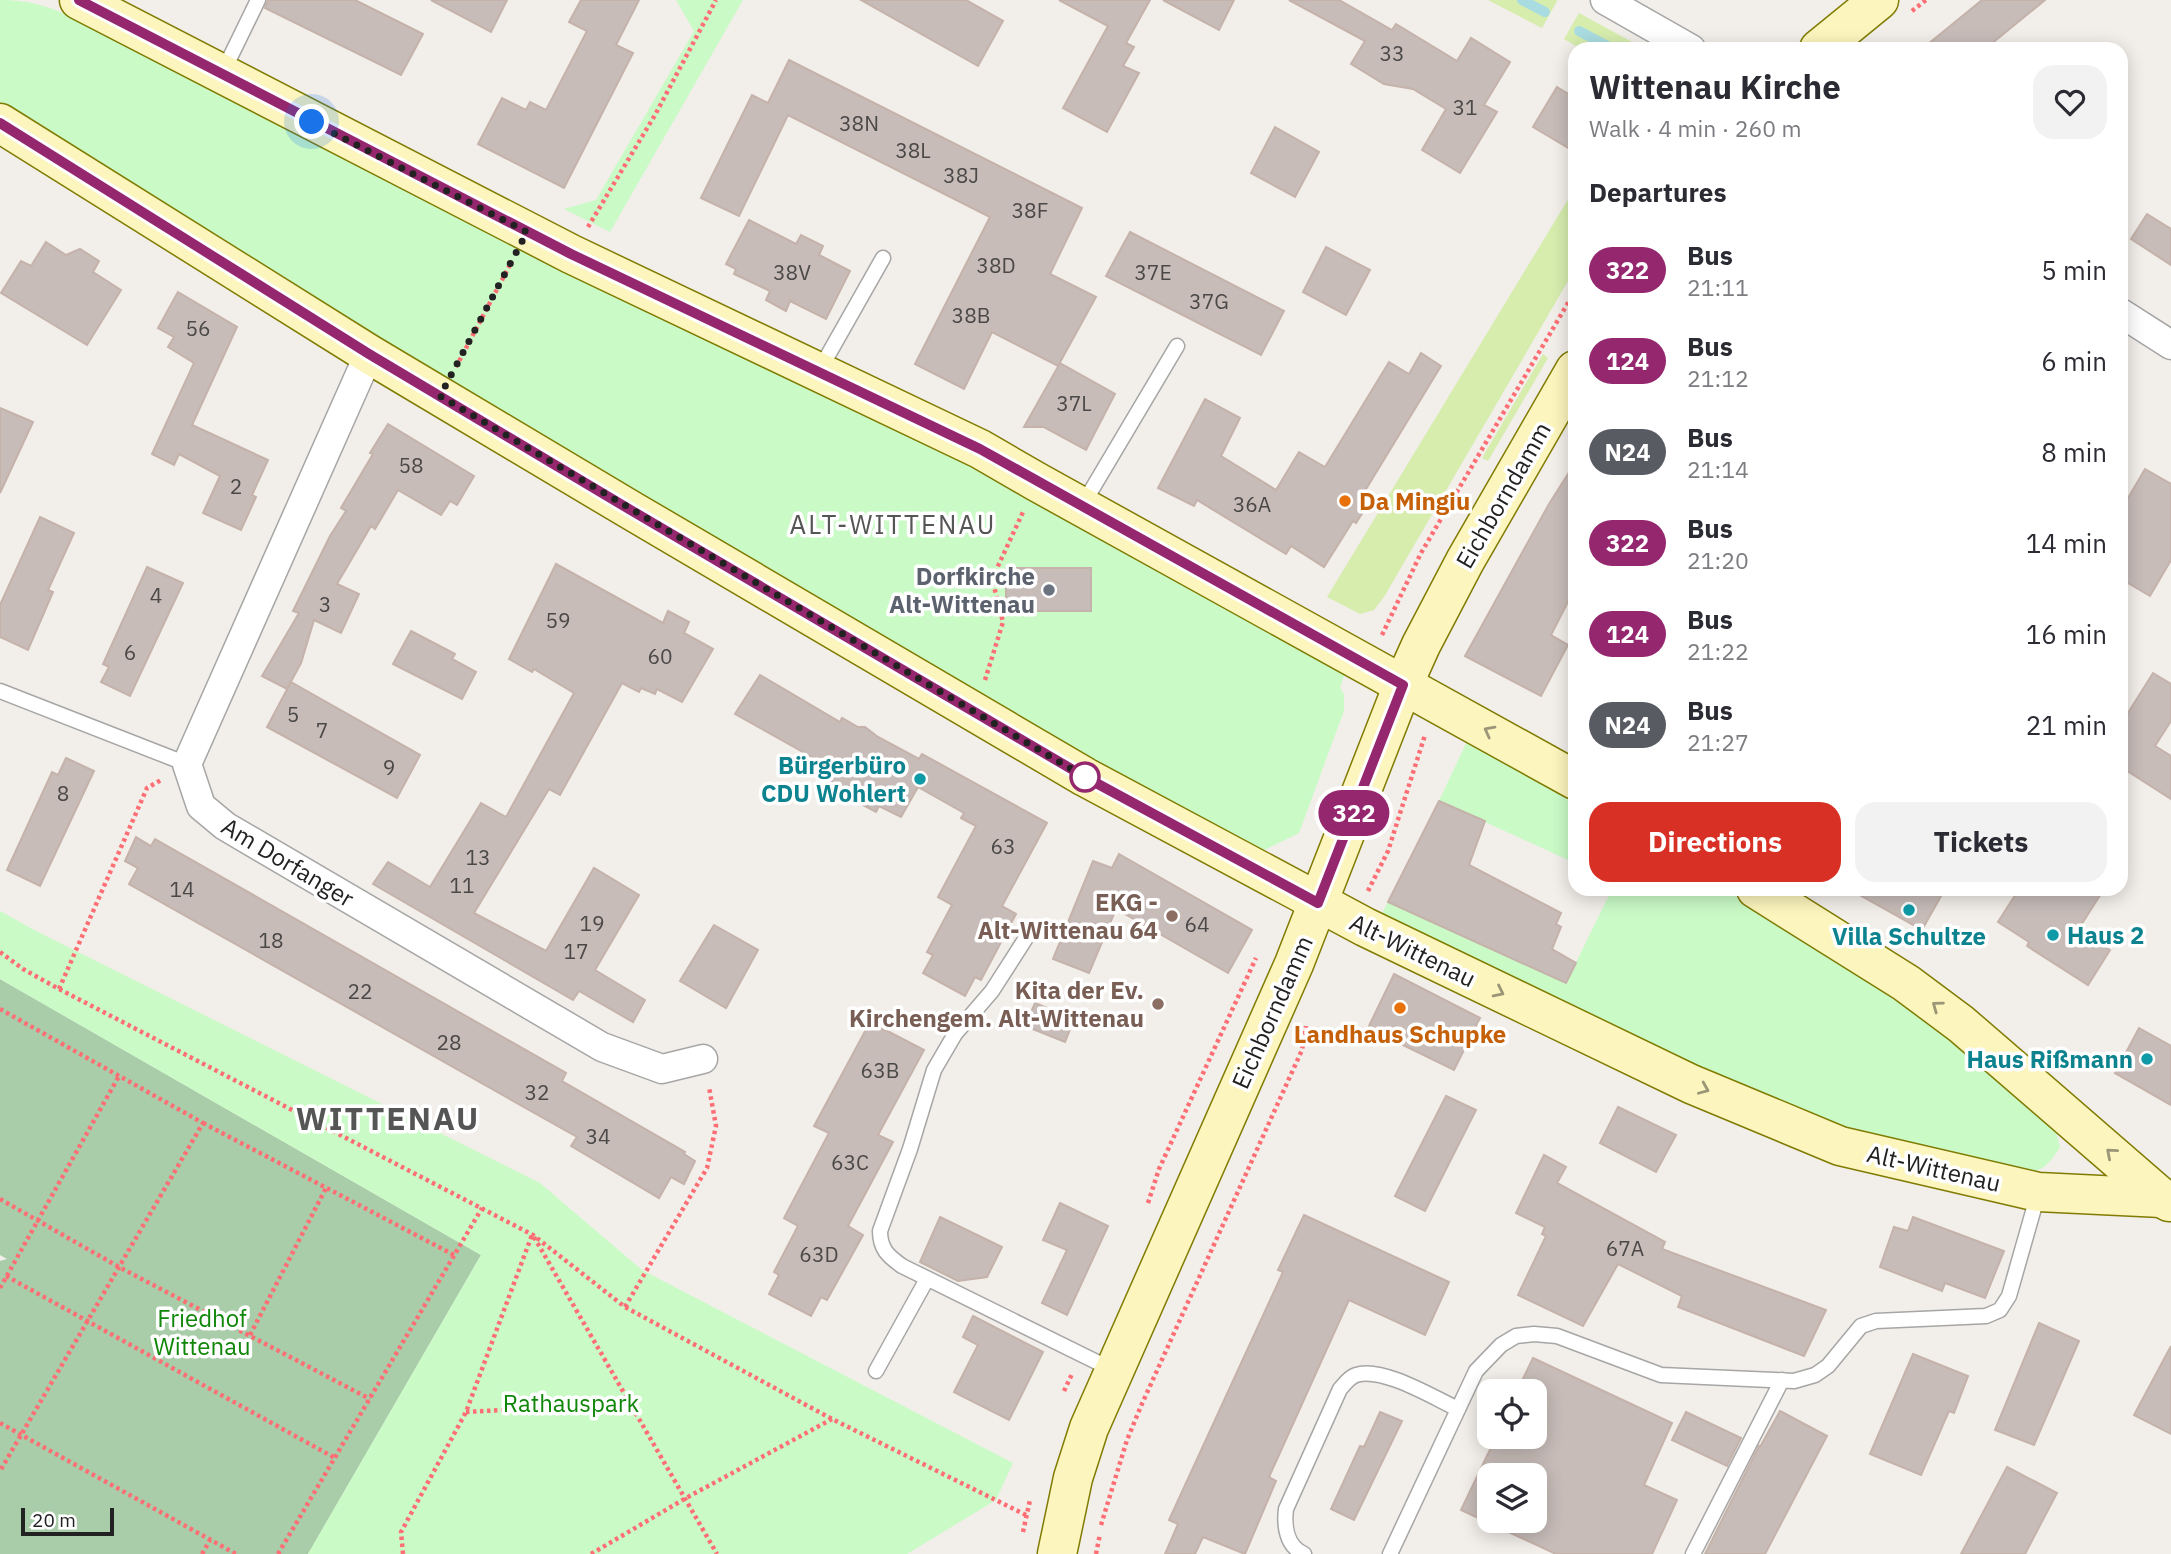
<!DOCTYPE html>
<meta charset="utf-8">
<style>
:root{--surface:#fff;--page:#f2f2f3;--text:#2b2b33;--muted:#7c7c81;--accent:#d93025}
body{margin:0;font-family:"IBM Plex Sans",sans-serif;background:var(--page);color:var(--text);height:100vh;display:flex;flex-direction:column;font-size:26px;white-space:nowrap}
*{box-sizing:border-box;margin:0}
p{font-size:23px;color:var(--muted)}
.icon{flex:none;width:38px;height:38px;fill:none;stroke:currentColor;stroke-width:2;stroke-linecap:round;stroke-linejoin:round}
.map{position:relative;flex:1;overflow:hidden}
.side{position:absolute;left:1568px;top:42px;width:560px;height:854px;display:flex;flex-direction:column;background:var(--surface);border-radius:21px;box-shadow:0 4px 18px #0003}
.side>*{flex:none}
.badge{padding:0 14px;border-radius:23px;font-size:24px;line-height:46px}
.fabs{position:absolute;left:1477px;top:1379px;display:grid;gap:14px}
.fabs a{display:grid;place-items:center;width:70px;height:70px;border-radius:14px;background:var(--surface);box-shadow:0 4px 18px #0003;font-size:35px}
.scale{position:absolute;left:21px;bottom:18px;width:93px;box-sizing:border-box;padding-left:7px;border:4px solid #222;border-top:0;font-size:19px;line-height:24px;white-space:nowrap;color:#222;-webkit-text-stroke:5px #fff;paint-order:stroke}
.you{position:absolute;width:35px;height:35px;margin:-18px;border:5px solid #fff;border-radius:50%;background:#1a73e8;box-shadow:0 0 0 10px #1a73e833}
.map>.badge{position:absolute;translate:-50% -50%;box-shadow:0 0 0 4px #fff}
h2{padding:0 21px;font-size:26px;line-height:63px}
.round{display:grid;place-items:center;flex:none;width:74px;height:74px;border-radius:21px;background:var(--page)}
.headline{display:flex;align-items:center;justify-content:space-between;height:119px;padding:0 21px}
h1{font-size:33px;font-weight:700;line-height:52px}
.button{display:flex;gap:14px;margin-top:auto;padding:14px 21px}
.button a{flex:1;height:80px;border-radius:21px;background:var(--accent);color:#fff;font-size:28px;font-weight:700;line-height:80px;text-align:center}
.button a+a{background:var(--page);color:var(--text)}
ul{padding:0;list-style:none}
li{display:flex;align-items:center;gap:21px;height:91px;padding:0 21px}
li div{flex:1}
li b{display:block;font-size:26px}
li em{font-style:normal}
li .badge{min-width:77px;font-weight:700;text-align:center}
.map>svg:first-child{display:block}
</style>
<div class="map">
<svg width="2171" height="1554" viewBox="0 0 2171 1554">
<rect width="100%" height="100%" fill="#f2eee9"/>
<g fill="#d6edae">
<path d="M1488 0H1556L1557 1 1542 28Z"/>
<path d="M1579 13 1634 43 1630 49H1581L1564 39Z"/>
<path d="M1575 188V269L1384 597 1374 610 1360 614 1327 597Z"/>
<path d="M1543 354 1548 358 1488 461 1482 458Z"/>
</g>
<path fill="#a9cca9" d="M0 979 481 1255 308 1554H0V1261L7 1259 0 1255Z"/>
<g fill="#cafbc7">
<path d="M0 0C37 0 54 9 87 24L1007 482 1346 671 1340 687 1344 695V711L1299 833 1258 853 832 615 0 105Z"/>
<path d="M676 0H743L610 232 564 209 596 200 694 31Z"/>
<path d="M1468 739 1575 799V863L1439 801Z"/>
<path d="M1612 889H1724L1857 974 1928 1023 2044 1112 2056 1132 2060 1147C2052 1160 2045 1170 2029 1173L1850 1129 1684 1062 1381 915 1388 902 1566 983Z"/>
<path d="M0 911 38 932 540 1183 642 1270 1013 1463 996 1500 907 1554H308L481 1255 0 979Z"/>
</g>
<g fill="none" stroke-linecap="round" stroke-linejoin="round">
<g stroke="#a9dce0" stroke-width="10">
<path d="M1522 0 1545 12"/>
<path d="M1579 31 1613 49"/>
</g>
</g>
<g fill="#c7bcb8" stroke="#c5b2aa" stroke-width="2" fill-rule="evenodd">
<path d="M268 0H355L423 34 401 75 265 8Z"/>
<path d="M431 0H507L491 32Z"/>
<path d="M581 0H639L616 45 633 53 564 188 478 144 502 98 526 110 530 102 546 110 587 31 569 22Z"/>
<path d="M861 0H966L1003 21 978 66Z"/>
<path d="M1059 0H1150L1126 43 1134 47 1123 66 1139 73 1107 132 1063 108 1108 26Z"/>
<path d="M1163 0H1234L1219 30Z"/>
<path d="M1289 0H1339L1392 30 1396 24 1457 61 1471 38 1510 62 1484 105 1497 112 1460 173 1422 150 1446 109 1413 89 1384 84 1351 64 1365 41Z"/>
<path d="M1982 0H2045L1985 49H1922Z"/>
<path d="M789 60 1082 208 1050 274 1096 297 1058 366 992 332 964 389 915 364 990 217 788 115 739 216 701 198 752 95 768 103Z"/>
<path d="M1557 87 1575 98V152L1533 127Z"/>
<path d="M1275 127 1319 152 1295 197 1251 173Z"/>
<path d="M2147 214 2171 229V265L2131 239Z"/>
<path d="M749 220 796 244 801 235 823 246 819 255 850 271 826 319 790 301 786 311 766 300 770 291 734 274 736 269 726 264Z"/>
<path d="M1130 232 1284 311 1261 355 1106 276Z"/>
<path d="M46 242 66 255 80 249 99 261 93 272 121 290 87 345 1 293 21 261 31 266Z"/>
<path d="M1326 247 1370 270 1346 315 1303 292Z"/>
<path d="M178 292 237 327 192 425 268 460 252 495 256 497 241 530 203 513 220 476 179 454 174 465 152 454 194 363 168 347 174 337 158 328Z"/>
<path d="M1421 353 1441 366 1360 499 1368 504 1356 523 1353 521 1324 567 1291 546 1286 554 1197 500 1194 506 1158 488 1205 399 1240 418 1221 456 1276 490 1299 452 1325 467 1389 362 1409 374Z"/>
<path d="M1060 363 1115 394 1086 450 1044 427H1024Z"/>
<path d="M0 408 33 422 0 493Z"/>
<path d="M388 424 474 476 457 505 450 501 441 515 398 490 375 529 371 526 337 584 359 594 341 633 314 620 301 663 287 689 262 676 299 613 293 611 330 536 346 511 341 508 373 454 370 453Z"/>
<path d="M1575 463V588L1551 635 1568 645 1541 696 1465 656 1549 504Z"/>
<path d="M2145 469 2171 484V560L2150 596 2121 579V510Z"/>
<path d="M40 517 74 533 48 590 53 592 28 650 0 637V605Z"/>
<path d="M556 564 663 623 668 611 689 622 684 633 713 649 682 702 657 689 655 694 641 688 639 692 622 683 560 795 549 789 474 913 546 951 594 868 639 895 595 970 645 1000 633 1022 579 991 573 1000 373 884 388 862 430 887 481 803 506 817 574 693 534 669 532 672 509 659Z"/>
<path d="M147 567 183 583 130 696 101 682 109 667 103 664Z"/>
<rect x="1006" y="568" width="85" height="43"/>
<path d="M411 631 455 654 452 659 476 672 462 699 393 664Z"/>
<path d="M2153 673 2171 684V721L2155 746 2171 756V799L2121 767V724Z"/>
<path d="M760 675 840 722 842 718 858 727H865L878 737 919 759 922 754 1047 823 1002 906 1016 914 981 980 975 977 965 996 923 973 933 955 927 952 952 905 938 897 976 826 961 818 964 813 918 787 901 817 879 806 876 812 825 785 831 774 816 766 819 761 735 714Z"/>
<path d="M291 682 420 755 397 798 267 727Z"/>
<path d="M66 758 94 771 40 886 7 870 52 772 58 775Z"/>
<path d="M1439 801 1485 821 1469 865 1561 913 1556 924 1561 927 1552 949 1576 963 1566 983 1388 902Z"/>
<path d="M136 837 151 846 155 839 566 1073 562 1081 685 1152 684 1154 695 1161 684 1184 671 1177 659 1198 571 1146 577 1137 129 884 138 868 125 861Z"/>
<path d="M1119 854 1252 930 1228 973 1116 909 1089 973 1053 959 1093 861 1112 868Z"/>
<path d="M1849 889H1945L1922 930Z"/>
<path d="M2019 889H2104L2078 930 2110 950 2088 985 2027 946 2029 942 1998 922Z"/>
<path d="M714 925 758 950 726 1008 680 981Z"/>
<path d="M1394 974 1480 1018 1454 1070 1368 1028Z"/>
<path d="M1035 1003 1074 1019 1065 1042 1025 1026Z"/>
<path d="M870 1022 924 1050 878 1135 893 1142 848 1226 863 1235 827 1300 821 1297 811 1316 769 1294 779 1275 774 1272 798 1226 784 1218 829 1133 814 1126Z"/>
<path d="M2139 1028 2171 1046V1105L2115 1073Z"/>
<path d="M1446 1096 1476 1110 1425 1211 1395 1196Z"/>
<path d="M1618 1107 1676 1135 1656 1172 1600 1143Z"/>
<path d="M1544 1155 1566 1167 1557 1183 1665 1242 1662 1249 1826 1310 1804 1356 1678 1307 1682 1296 1618 1264 1583 1326 1518 1295 1546 1236 1542 1234 1545 1227 1516 1213Z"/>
<path d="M1060 1203 1108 1226 1067 1315 1042 1303 1067 1250 1043 1240Z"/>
<path d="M1304 1215 1449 1282 1425 1335 1349 1300 1269 1477 1276 1481 1245 1554 1203 1537 1195 1554H1165L1178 1524 1169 1520 1283 1272 1278 1270Z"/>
<path d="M940 1217 1002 1247 987 1277 958 1281 920 1262Z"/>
<path d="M1913 1217 2004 1251 1985 1298 1945 1283 1942 1291 1880 1267 1894 1227 1908 1231Z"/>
<path d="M973 1316 1043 1352 1009 1420 954 1392 978 1345 963 1337Z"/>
<path d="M2039 1323 2079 1341 2034 1445 1995 1430Z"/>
<path d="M2171 1346V1434L2134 1415Z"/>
<path d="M1913 1354 1968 1376 1954 1413 1949 1411 1921 1475 1870 1454Z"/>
<path d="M1533 1358 1672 1423 1644 1485 1677 1500 1652 1554H1556L1461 1510 1496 1437H1535V1391H1517ZM1489 1475H1535V1521H1489Z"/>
<path d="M1780 1411 1827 1436 1765 1554H1705L1759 1446 1760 1447Z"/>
<path d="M1380 1412 1402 1421 1354 1520 1331 1509 1360 1446 1364 1447Z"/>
<path d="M1686 1412 1741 1438 1727 1466 1672 1440Z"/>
<path d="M2007 1467 2057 1493 2025 1554H1961Z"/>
</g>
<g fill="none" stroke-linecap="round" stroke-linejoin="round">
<g stroke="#a6a6a6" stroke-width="17">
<g id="service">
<path d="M222 74 258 0"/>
<path d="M819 371 883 258"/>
<path d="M1082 506 1177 346"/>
<path d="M0 691 187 764"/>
<path d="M1026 938 992 991 955 1034 934 1070 910 1149 880 1231C880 1249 888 1256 902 1266L1113 1370"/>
<path d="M876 1371 927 1279"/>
<path d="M1304 1554C1286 1546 1284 1525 1286 1509L1340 1389C1345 1384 1348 1378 1356 1375 1382 1366 1434 1398 1458 1409"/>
<path d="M1390 1554 1476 1371 1501 1345 1516 1336 1534 1334 1557 1336 1661 1375 1794 1381 1815 1375 1828 1366 1861 1326 1876 1321 1986 1316 2000 1310 2009 1296 2038 1194"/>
<path d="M1693 1554 1782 1380"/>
</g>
</g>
<g stroke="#a6a6a6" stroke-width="31">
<g id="minor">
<path d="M1605 0 1691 49"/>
<path d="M2121 313 2171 345"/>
<path d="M369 354 187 764 201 806 225 826 602 1047 662 1069 703 1059"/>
</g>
</g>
<g stroke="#807b02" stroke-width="41">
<g id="secondary">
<path d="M79 0 571 254 980 449 1037 482 1575 780"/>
<path d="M1819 49 1879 0"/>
<path d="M0 123 369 354 634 512 1085 777 1365 927 1691 1084 1840 1146 2038 1192 2162 1198"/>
<path d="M1756 889 1906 983 1961 1024 2162 1198 2169 1202"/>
<path d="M1057 1554 1073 1478 1089 1428 1294 964 1403 685 1421 645 1465 561 1575 370"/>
</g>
</g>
<g stroke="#fe6e75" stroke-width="4.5" stroke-dasharray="3.5 3.5" stroke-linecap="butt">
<path d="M1912 11 1926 0"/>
<path d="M588 227 655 115 716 0"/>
<path d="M456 367 512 261"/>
<path d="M1382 635 1421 553 1575 291"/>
<path d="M985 680 1003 622 992 579 1023 512"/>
<path d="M1368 891 1388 851 1425 735"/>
<path d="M0 952 23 969 59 989 533 1235 625 1307 832 1419 1028 1516"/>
<path d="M59 989 147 788 163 779"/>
<path d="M0 1009 203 1123 0 1471"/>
<path d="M203 1123 454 1255"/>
<path d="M0 1199 119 1267 370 1399"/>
<path d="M1148 1203 1159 1169 1256 958"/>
<path d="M534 1237 717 1554"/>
<path d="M6 1276 335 1458"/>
<path d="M0 1288 119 1076"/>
<path d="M625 1307 707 1168 716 1126 709 1087"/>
<path d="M250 1335 326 1188"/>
<path d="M1064 1391 1072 1374"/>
<path d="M466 1412 630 1403"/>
<path d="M0 1423 236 1554"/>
<path d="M1101 1525 1127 1440 1141 1406 1302 1050 1306 1026"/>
<path d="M1023 1532 1030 1500"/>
<path d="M202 1554 210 1540"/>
<path d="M278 1554 482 1208"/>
<path d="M403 1554 401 1532 466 1412 532 1235"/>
<path d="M591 1554 686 1498 832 1419"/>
<path d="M1096 1554 1100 1534"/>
</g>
<use href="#service" stroke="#fff" stroke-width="14"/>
<use href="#minor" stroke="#fff" stroke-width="28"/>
<use href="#secondary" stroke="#fcf5bd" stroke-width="38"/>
</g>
<defs><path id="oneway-chevron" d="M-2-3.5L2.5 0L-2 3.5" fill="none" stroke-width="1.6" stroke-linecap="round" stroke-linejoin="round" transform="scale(1.75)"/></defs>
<g stroke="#9a9677">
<use href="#oneway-chevron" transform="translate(1489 731) rotate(-152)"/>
<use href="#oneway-chevron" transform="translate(1499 992) rotate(26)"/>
<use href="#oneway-chevron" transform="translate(1937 1006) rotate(-144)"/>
<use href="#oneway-chevron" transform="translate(1704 1089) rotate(23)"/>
<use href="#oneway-chevron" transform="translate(2111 1153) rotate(-139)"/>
</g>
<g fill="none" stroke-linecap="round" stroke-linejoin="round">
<g stroke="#fff" stroke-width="16">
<path id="line" d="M0 123 369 354 634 512 1085 777 1318 903 1403 685 980 449 571 254 79 0"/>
</g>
<use href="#line" stroke="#95276e" stroke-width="10"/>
<path stroke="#222" stroke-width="7" stroke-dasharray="0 12.6" d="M312 122 527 232 440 396 1085 777"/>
</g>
<g fill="#e8710a" stroke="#fff" stroke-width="2.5">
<circle cx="1345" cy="501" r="7"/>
<circle cx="1400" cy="1008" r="7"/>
</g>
<circle fill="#6b7280" stroke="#fff" stroke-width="2.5" cx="1049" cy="590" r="7"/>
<circle fill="#fff" stroke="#95276e" stroke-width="3.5" cx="1085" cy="777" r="14"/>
<g fill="#0f9aa8" stroke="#fff" stroke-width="2.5">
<circle cx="920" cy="779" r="7"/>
<circle cx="1909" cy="910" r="7"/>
<circle cx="2053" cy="935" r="7"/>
<circle cx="2147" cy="1059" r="7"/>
</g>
<g fill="#8d6e63" stroke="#fff" stroke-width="2.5">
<circle cx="1172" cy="916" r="7"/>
<circle cx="1158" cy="1004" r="7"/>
</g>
<g text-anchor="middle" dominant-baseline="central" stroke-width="7" stroke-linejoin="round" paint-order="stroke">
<g font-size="21" fill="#4b4848">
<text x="1392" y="53">33</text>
<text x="1465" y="107">31</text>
<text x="859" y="123">38N</text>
<text x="913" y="150">38L</text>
<text x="961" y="175">38J</text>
<text x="1030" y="210">38F</text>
<text x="996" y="265">38D</text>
<text x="792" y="272">38V</text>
<text x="1153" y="272">37E</text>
<text x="1209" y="301">37G</text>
<text x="971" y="315">38B</text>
<text x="198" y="328">56</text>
<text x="1074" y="403">37L</text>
<text x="411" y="465">58</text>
<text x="236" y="486">2</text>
<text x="1252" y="504">36A</text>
<text x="156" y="595">4</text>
<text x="325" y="604">3</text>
<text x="558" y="620">59</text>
<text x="130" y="652">6</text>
<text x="660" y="656">60</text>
<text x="293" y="714">5</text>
<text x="322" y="730">7</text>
<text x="389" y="767">9</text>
<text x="63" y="793">8</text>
<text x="1003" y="846">63</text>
<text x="478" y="857">13</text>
<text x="462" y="885">11</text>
<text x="182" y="889">14</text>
<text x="592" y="923">19</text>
<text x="1197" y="924">64</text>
<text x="271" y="940">18</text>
<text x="576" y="951">17</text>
<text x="360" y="991">22</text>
<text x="449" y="1042">28</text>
<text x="880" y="1070">63B</text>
<text x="537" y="1092">32</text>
<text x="598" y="1136">34</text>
<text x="850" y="1162">63C</text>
<text x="1625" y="1248">67A</text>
<text x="819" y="1254">63D</text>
</g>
<g font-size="24" fill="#222" stroke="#fff">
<text transform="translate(1503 495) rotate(-60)">Eichborndamm</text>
<text transform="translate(288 862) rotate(31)">Am Dorfanger</text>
<text transform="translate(1413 950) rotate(26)">Alt-Wittenau</text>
<text transform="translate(1272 1012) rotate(-66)">Eichborndamm</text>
<text transform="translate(1934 1168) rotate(13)">Alt-Wittenau</text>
</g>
<g font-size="24" font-weight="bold" fill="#c56008" stroke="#fff" text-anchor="start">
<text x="1359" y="501">Da Mingiu</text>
<text x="1400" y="1034" text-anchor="middle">Landhaus Schupke</text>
</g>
<g font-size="24" font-weight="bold" fill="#5b616d" stroke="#fff" text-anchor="end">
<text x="1035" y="576">Dorfkirche<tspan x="1035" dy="28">Alt-Wittenau</tspan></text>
</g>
<g font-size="24" font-weight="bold" fill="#0d838f" stroke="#fff" text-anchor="end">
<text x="906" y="765">Bürgerbüro<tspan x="906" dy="28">CDU Wohlert</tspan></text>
<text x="2067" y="935" text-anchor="start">Haus 2</text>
<text x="1909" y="936" text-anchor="middle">Villa Schultze</text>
<text x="2133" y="1059">Haus Rißmann</text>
</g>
<g font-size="24" font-weight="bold" fill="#785e54" stroke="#fff" text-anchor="end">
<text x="1158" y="902">EKG -<tspan x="1158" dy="28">Alt-Wittenau 64</tspan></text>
<text x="1144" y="990">Kita der Ev.<tspan x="1144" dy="28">Kirchengem. Alt-Wittenau</tspan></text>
</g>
<g font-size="24" fill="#118709" stroke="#fff">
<text x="202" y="1318">Friedhof<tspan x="202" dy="28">Wittenau</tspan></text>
<text x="571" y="1403">Rathauspark</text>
</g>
<g font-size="26" letter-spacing="2" fill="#555" stroke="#fff">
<text x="893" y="524">ALT-WITTENAU</text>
</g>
<g font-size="32" font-weight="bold" letter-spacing="2" fill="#555" stroke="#fff">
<text x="388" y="1118">WITTENAU</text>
</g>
</g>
</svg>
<div class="fabs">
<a><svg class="icon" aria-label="locate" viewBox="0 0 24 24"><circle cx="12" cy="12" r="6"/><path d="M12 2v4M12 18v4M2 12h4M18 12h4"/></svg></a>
<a><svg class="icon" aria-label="layers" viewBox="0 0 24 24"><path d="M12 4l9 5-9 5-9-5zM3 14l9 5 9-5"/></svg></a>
</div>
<div class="scale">20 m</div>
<div class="you" style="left:312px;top:122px"></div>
<b class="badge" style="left:1354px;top:813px;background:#95276e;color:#fff">322</b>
<section class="side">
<div class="headline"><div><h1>Wittenau Kirche</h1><p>Walk · 4 min · 260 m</p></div><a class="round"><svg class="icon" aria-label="heart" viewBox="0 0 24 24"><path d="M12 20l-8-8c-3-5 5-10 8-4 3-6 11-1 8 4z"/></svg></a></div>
<h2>Departures</h2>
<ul>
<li><span class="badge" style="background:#95276e;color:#fff">322</span><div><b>Bus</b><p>21:11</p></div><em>5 min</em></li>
<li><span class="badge" style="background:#95276e;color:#fff">124</span><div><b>Bus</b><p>21:12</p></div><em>6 min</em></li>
<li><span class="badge" style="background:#595b62;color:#fff">N24</span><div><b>Bus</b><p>21:14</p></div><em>8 min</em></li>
<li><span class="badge" style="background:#95276e;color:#fff">322</span><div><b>Bus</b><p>21:20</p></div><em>14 min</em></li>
<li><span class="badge" style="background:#95276e;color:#fff">124</span><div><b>Bus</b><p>21:22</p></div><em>16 min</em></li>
<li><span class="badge" style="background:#595b62;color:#fff">N24</span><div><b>Bus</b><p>21:27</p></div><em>21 min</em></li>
</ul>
<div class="button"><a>Directions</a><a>Tickets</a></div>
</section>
</div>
